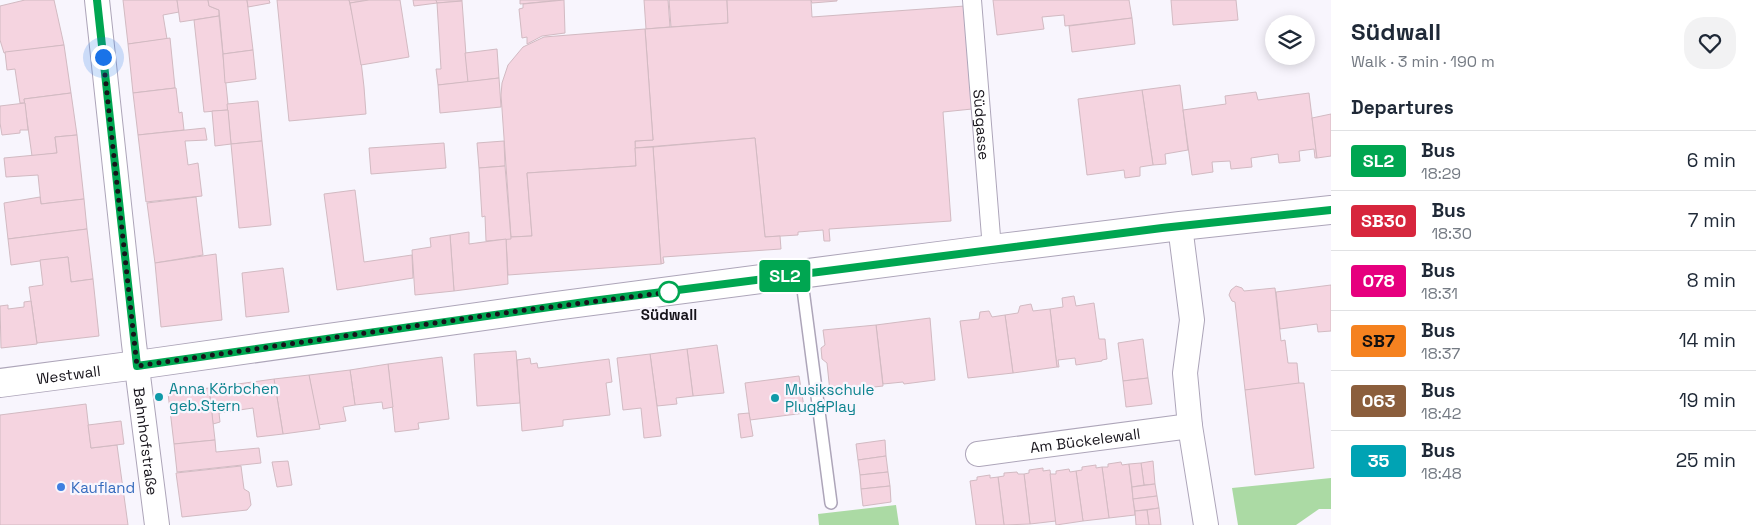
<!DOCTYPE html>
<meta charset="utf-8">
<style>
:root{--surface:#fff;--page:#f2f2f3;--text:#1f2937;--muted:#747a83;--line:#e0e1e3}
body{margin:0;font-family:"Space Grotesk",sans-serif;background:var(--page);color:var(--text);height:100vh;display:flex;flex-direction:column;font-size:19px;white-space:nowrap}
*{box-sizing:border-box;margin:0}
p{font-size:16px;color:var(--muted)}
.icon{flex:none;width:28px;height:28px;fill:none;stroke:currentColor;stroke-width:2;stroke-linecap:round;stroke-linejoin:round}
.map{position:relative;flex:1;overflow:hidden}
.sheet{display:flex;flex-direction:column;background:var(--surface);width:425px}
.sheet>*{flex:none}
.badge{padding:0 10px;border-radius:4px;font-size:18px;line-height:32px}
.fabs{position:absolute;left:1265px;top:15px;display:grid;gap:10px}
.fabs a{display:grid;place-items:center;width:50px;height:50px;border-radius:50%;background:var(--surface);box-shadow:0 2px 12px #0003;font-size:25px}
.you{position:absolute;width:25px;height:25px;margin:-12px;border:4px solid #fff;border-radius:50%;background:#1a73e8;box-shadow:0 0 0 8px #1a73e833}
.map>.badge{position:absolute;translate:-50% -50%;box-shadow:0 0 0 2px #fff}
h2{padding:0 20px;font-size:19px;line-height:45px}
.round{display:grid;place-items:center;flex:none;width:52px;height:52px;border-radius:20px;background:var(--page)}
.overview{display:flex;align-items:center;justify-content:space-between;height:85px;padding:0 20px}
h1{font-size:24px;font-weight:800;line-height:38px}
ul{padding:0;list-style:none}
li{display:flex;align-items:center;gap:15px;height:60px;padding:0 20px;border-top:1px solid var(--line)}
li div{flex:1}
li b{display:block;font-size:19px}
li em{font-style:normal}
li .badge{min-width:55px;font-weight:700;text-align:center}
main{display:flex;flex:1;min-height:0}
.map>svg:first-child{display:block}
</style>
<main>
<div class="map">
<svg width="1331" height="525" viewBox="0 0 1331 525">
<rect width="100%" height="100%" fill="#f8f5fd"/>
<g fill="#abdaa4">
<path d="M1331 478V509H1319L1296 525H1238L1232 488Z"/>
<path d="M896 505 899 525H819L818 514Z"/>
</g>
<g fill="#f5d4e0" stroke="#d2bac2">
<path d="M25 0H54L64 45 4 53 0 40V6Z"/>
<path d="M123 0H177L179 12 163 15 167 39 128 44Z"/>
<path d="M177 0H208L209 6 219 10V16L180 22Z"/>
<path d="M208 0H247L253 50 223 54 219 10 209 6Z"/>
<path d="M247 0H269L270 3 248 7Z"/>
<path d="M277 0H349L359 44 364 87 366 114 289 121Z"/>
<path d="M349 0H369L350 3Z"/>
<path d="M369 0H400L409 57 361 65 350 3Z"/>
<path d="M413 0H436L437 3 414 6Z"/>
<path d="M436 0H462V1L437 3Z"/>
<path d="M520 0H561L520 4Z"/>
<path d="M564 0 565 33 542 36 527 44V37L522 38 519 9 523 8V4Z"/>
<path d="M644 0H668L670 27 646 29Z"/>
<path d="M669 0H727L728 23 671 27Z"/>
<path d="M727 0H811L812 17 965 6 972 109 943 112 951 221 829 229 830 241H824L823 230 798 232V235L765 237 755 138 635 148V141L653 140 645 29 728 23Z"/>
<path d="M811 0H837V1L812 3Z"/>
<path d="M993 0H1129L1132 18 1065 26 1064 15 1042 17 1044 29 997 35Z"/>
<path d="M1171 0H1236L1238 20 1173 25Z"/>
<path d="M462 1 468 82 438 85 436 69H441L437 3Z"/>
<path d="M219 16 228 104V110L204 112 194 20Z"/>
<path d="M1132 18 1135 44 1072 52 1069 26Z"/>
<path d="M645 29 653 140 635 141 636 166 527 173 532 236 511 237 501 95 502 83 508 65 523 47 544 37Z"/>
<path d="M170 38 175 88 133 93 128 44Z"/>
<path d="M64 45 71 93 24 99 25 103H20L15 69 7 70 5 52Z"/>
<path d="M497 49 499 78 468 82 465 53Z"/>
<path d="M253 50 256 79 225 83 223 54Z"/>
<path d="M499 78 501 107 440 113 438 85Z"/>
<path d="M1180 85 1188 150 1165 154 1166 164 1153 165 1142 90Z"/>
<path d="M175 88H176L179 113 182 112 184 130 138 135 133 93Z"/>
<path d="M1142 90 1153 165 1140 167V176L1125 178 1124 170 1087 175 1078 99Z"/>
<path d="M1256 92 1258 100 1309 93 1317 158H1315L1314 149 1299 151 1300 161 1279 163 1278 154 1251 158 1252 167 1231 169 1230 161 1212 162 1213 172 1192 175 1183 110 1226 104 1225 96Z"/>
<path d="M71 93 77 135 55 137 57 153 32 156 24 99Z"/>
<path d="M258 101 262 141 231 144 227 104Z"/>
<path d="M25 103 28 130H20V133L2 135 0 123V106Z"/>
<path d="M228 110 231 144 215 146 212 111Z"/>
<path d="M1331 114V156L1317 158 1312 118Z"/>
<path d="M205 128 207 140 185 141 188 165 198 163 202 196 146 202 138 135Z"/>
<path d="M77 135 84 199 41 204 38 175 6 177 4 158 57 153 55 137Z"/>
<path d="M755 138 765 237 780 236 781 249 663 257 664 263 661 264 653 147Z"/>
<path d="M262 141 271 225 239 228 231 144Z"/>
<path d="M504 141 505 166 479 168 477 143Z"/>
<path d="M444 143 446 168 371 174 369 148Z"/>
<path d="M653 147 661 264 508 275 506 239 511 237 532 236 527 173 636 166 635 148Z"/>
<path d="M505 166 511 239 486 241 485 216 482 217 479 168Z"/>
<path d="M355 190 364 262 412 255 413 278 337 290 324 194Z"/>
<path d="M40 197 41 204 84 199 87 229 8 239 4 203Z"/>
<path d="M196 197 203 255 155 263 147 203Z"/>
<path d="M87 229 93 279 71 282 68 257 11 265 8 239Z"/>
<path d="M469 232V244L506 239 508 284 454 291 450 235Z"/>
<path d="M450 235 454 291 415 295 412 250 431 247 430 238Z"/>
<path d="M216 254 222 320 161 327 155 263Z"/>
<path d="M68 257 71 282 93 279 99 336 37 343 29 287 43 285 40 260Z"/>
<path d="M283 268 289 312 246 317 242 273Z"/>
<path d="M1331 285V331L1318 332 1317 324 1280 329 1276 292Z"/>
<path d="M1236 286 1242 288 1244 291 1275 288 1281 341 1285 340 1288 363H1297L1299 384 1245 390 1235 302 1232 301 1229 295 1231 290Z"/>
<path d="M1074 296 1076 306 1094 303 1099 339H1105L1107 359 1102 360V361L1076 365 1075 358 1058 360 1059 367H1057L1050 309 1063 307 1062 298Z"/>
<path d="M31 301 37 344 1 348 0 306 8 305V309L24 307V302Z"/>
<path d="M1031 304 1033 311 1050 309 1057 367 1013 373 1005 315 1018 313 1020 306Z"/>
<path d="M989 311 992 317 1005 315 1013 373 968 378 960 321 979 319 980 312Z"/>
<path d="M930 318 935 380 904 384 903 382 883 384 876 325Z"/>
<path d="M876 325 883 386 830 392 827 363 822 359 821 348 825 345 823 330Z"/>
<path d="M1143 339 1148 378 1123 381 1118 343Z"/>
<path d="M717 345 724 393 693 396 687 349Z"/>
<path d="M687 349 693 396 676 398 677 404 657 406 650 354Z"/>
<path d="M516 351 520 403 477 406 474 354Z"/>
<path d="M650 354 661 436 644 438 641 408 623 410 617 358Z"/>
<path d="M442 357 449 419 418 423 419 429 395 432 388 364Z"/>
<path d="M530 358 531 364 537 363 538 368 609 359 612 382 606 383 610 415 563 420V426L522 431 517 360Z"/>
<path d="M388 364 393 407 383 409 382 402 355 405 350 370Z"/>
<path d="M350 370 355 405 343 407 346 421 318 425 309 375Z"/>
<path d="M309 375 320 429 283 434 274 379Z"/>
<path d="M799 376 805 413 750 420 745 383Z"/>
<path d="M1148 378 1152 404 1126 407 1123 381Z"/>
<path d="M274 379 283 434 257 437 253 408 219 413 220 422 213 424 209 388Z"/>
<path d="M1299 383H1304L1314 468 1255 475 1245 390Z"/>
<path d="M209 388 215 440 174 444 168 393Z"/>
<path d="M86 404 91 448 117 445 128 525H0V415Z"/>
<path d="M749 413 753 436 741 438 738 414Z"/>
<path d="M121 421 124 444 91 448 88 425Z"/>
<path d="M215 440 216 452 259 448 261 463 177 472 174 444Z"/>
<path d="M885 440 886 456 858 460 856 444Z"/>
<path d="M886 456 888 472 860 475 858 460Z"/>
<path d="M288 461 292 485 277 487 272 462Z"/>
<path d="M1153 461 1155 484 1144 485 1141 463Z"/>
<path d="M1121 462 1122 465 1129 464 1135 515 1109 518 1102 467H1108V464Z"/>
<path d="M1141 463 1144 485 1132 487 1129 464Z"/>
<path d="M1096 465V468L1102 467 1109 518 1083 521 1076 471 1082 470V467Z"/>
<path d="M241 466 244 489 249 492 251 505 247 510 182 517 176 473Z"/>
<path d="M1043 468V471L1050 470 1056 521 1030 524 1024 474 1029 473V470Z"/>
<path d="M1069 469 1070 472 1076 471 1083 521 1056 525 1050 474H1056V471Z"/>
<path d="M888 472 890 486 861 489 860 475Z"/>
<path d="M1017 472 1018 474H1024L1030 524 1004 525 998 477 1004 476V473Z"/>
<path d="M990 475V478L998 477 1004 525H976L970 481 977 480V477Z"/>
<path d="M1155 484 1157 496 1133 499 1132 487Z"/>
<path d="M890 486 891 502 863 506 861 489Z"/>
<path d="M1157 496 1159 508 1135 511 1133 499Z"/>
<path d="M1159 508 1161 525H1149L1147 510Z"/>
<path d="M1147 510 1149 525H1136L1135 511Z"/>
</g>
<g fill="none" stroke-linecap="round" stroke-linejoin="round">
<g stroke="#ada5b9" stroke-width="14">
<path id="service" d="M801 274 831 503"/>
</g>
<g stroke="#ada5b9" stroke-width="20">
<g id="pedestrian">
<path id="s1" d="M972 0 992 249"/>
</g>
</g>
<g stroke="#ada5b9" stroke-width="26">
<g id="minor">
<path id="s2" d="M97 0 134 344 157 525"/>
<path d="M1180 226 1192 320 1185 373 1190 426 1206 525"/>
<path id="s3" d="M978 454 1190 426"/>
</g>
</g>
<g stroke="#ada5b9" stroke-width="30">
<g id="tertiary">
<path id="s4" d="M0 383 137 365 555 306 992 249 1180 226 1331 210"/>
</g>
</g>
<use href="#service" stroke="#fff" stroke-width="11"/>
<use href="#pedestrian" stroke="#fff" stroke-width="18"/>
<use href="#minor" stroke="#fff" stroke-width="24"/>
<use href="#tertiary" stroke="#fff" stroke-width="28"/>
</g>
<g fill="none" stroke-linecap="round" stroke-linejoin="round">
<g stroke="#fff" stroke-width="11">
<path id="line" d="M97 0 137 366 592 301 1162 228 1331 210"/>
</g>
<use href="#line" stroke="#00a651" stroke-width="8"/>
<path stroke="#17141b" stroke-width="5" stroke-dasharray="0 9" d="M103 57 137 366 518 311 670 292H669"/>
</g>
<circle fill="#fff" stroke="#00a651" stroke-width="2.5" cx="669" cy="292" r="10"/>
<g fill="#0f9aa8" stroke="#f8f5fd" stroke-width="2">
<circle cx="159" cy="397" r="5"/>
<circle cx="775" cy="398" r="5"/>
</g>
<circle fill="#3f7fe0" stroke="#f8f5fd" stroke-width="2" cx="61" cy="487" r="5"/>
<g text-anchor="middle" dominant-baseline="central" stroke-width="4.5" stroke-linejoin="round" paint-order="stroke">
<g font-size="15" fill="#17141b" stroke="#f8f5fd">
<text stroke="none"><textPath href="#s1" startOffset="125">Südgasse</textPath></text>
<text stroke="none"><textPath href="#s4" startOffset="69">Westwall</textPath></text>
<text stroke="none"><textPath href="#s3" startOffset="108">Am Bückelewall</textPath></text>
<text stroke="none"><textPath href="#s2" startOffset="444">Bahnhofstraße</textPath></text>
</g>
<g font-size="15" font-weight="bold" fill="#17141b" stroke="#f8f5fd">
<text x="669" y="314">Südwall</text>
</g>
<g font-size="15" fill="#0d838f" stroke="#f8f5fd" text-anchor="start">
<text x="169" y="388">Anna Körbchen<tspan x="169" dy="17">geb.Stern</tspan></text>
<text x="785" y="389">Musikschule<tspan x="785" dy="17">Plug&amp;Play</tspan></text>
</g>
<g font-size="15" fill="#366cbe" stroke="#f8f5fd" text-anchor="start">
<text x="71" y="487">Kaufland</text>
</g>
</g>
</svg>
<div class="fabs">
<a><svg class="icon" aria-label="layers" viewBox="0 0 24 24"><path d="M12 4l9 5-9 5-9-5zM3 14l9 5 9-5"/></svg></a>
</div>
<div class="you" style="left:103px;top:57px"></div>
<b class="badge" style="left:785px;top:276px;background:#00a651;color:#fff">SL2</b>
</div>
<section class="sheet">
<div class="overview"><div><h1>Südwall</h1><p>Walk · 3 min · 190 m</p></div><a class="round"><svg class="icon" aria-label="heart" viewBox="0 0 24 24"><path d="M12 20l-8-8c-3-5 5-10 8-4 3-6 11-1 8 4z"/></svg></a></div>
<h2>Departures</h2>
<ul>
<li><span class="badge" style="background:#00a651;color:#fff">SL2</span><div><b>Bus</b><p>18:29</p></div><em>6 min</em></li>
<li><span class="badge" style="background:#d7263d;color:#fff">SB30</span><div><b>Bus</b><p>18:30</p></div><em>7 min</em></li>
<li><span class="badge" style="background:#e6007e;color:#fff">078</span><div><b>Bus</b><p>18:31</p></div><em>8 min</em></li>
<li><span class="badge" style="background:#f58220;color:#111">SB7</span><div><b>Bus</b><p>18:37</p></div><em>14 min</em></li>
<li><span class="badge" style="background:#8b5e3c;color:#fff">063</span><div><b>Bus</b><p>18:42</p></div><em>19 min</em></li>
<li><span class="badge" style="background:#00a3b4;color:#fff">35</span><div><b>Bus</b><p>18:48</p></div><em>25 min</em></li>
</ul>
</section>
</main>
